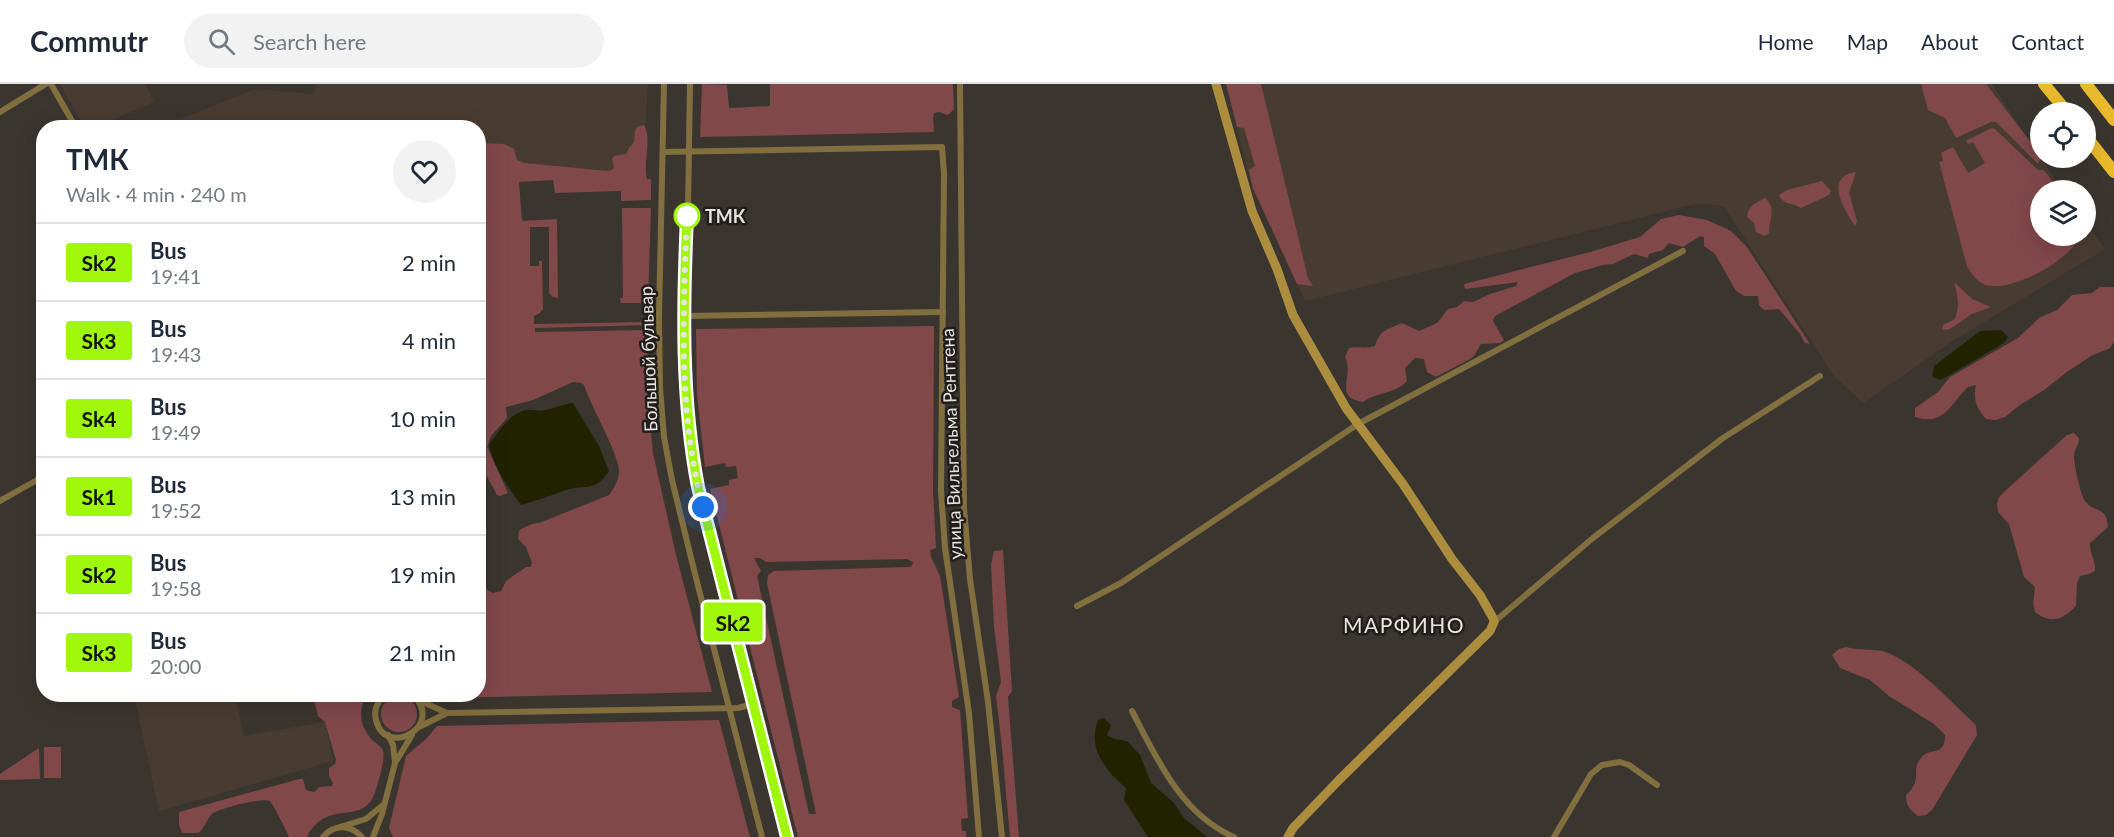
<!DOCTYPE html>
<meta charset="utf-8">
<style>
:root{--surface:#fff;--page:#f2f2f3;--text:#1f2937;--muted:#747a83;--line:#e0e1e3}
body{margin:0;font-family:Lato,sans-serif;background:var(--page);color:var(--text);height:100vh;display:flex;flex-direction:column;font-size:22px;white-space:nowrap}
*{box-sizing:border-box;margin:0}
p{font-size:20px;color:var(--muted)}
.icon{flex:none;width:33px;height:33px;fill:none;stroke:currentColor;stroke-width:2;stroke-linecap:round;stroke-linejoin:round}
.map{position:relative;flex:1;overflow:hidden}
.sheet{position:absolute;left:36px;top:36px;width:450px;height:582px;display:flex;flex-direction:column;background:var(--surface);border-radius:24px;box-shadow:0 6px 24px #0002}
.sheet>*{flex:none}
.badge{padding:0 12px;border-radius:4px;font-size:21px;line-height:39px}
.tools{position:absolute;left:2030px;top:18px;display:grid;gap:12px}
.tools a{display:grid;place-items:center;width:66px;height:66px;border-radius:50%;background:var(--surface);box-shadow:0 6px 24px #0002;font-size:30px}
.you{position:absolute;width:30px;height:30px;margin:-15px;border:4px solid #fff;border-radius:50%;background:#1a73e8;box-shadow:0 0 0 9px #1a73e833}
.map>.badge{position:absolute;translate:-50% -50%;box-shadow:0 0 0 3px #fff}
.round{display:grid;place-items:center;flex:none;width:63px;height:63px;border-radius:32px;background:var(--page)}
.summary{display:flex;align-items:center;justify-content:space-between;height:102px;padding:0 30px}
h1{font-size:28px;font-weight:700;line-height:45px}
ul{padding:0;list-style:none}
li{display:flex;align-items:center;gap:18px;height:78px;padding:0 30px;border-top:2px solid var(--line)}
li div{flex:1}
li b{display:block;font-size:22px}
li em{font-style:normal}
li .badge{min-width:66px;font-weight:700;text-align:center}
header{display:flex;align-items:center;gap:36px;box-sizing:border-box;height:84px;padding:0 30px;background:var(--surface);border-bottom:2px solid var(--line)}
header strong{font-size:28px}
nav{display:flex;gap:33px;margin-inline-start:auto;font-size:21px}
.search{width:420px;height:54px;background:var(--page);display:flex;align-items:center;gap:15px;box-sizing:border-box;padding:0 21px;border-radius:33px;color:var(--muted);font-size:22px}
.map>svg:first-child{display:block}
</style>
<header>
<strong>Commutr</strong>
<div class="search"><svg class="icon" aria-label="search" viewBox="0 0 24 24"><circle cx="10" cy="10" r="6"/><path d="M15 15l6 6"/></svg>Search here</div>
<nav><a>Home</a><a>Map</a><a>About</a><a>Contact</a></nav>
</header>
<div class="map">
<svg width="2114" height="753" viewBox="0 0 2114 753">
<rect width="100%" height="100%" fill="#3b352f"/>
<g fill="#483c32">
<path d="M60 0H145L154 18 96 43H84Z"/>
<path d="M316 0H648L642 94 513 81 479 66 478 44H158L255 5 314 10Z"/>
<path d="M1226 0H1992L2040 74 2064 106H2040V152H2085V137L2105 165 1956 255 1863 319 1834 292 1725 124 1718 121 1694 120 1305 217 1252 104Z"/>
<path d="M134 611H235L244 652 325 638 333 677 159 727Z"/>
</g>
<g fill="#81484a" fill-rule="evenodd">
<path d="M702 0 727 1 729 24 770 22V0H953L954 25 948 31 939 28 934 29 933 33 934 48 700 53Z"/>
<path d="M1226 0H1261L1308 194 1313 202 1297 200 1253 104 1249 86 1255 82 1244 44 1237 43Z"/>
<path d="M1921 0H1986L2040 70 2041 74 2038 80 1996 38H1991L1956 54 1945 34 1928 26Z"/>
<path d="M644 41C652 53 643 79 647 95H651V116L621 117V107L555 109 553 96 519 98 522 137 557 135 558 214 553 213 549 209V143H530V182H539V177H542L543 225 540 229 534 232V240L648 238V241L535 244V247L536 248 648 246 647 306 653 369 676 471 712 608 443 614 436 611 478 610 479 482 482 491V499L487 506 493 509 501 507 506 497 526 483H530L532 479 526 463 518 455 519 447C524 443 532 439 539 439L609 411C613 406 618 397 619 390 622 375 589 319 584 301L581 299 573 298 533 316 506 323 507 334 491 352 487 363 508 409 500 412 497 411 479 378V59L504 60 514 65 517 76 524 79 608 87 612 86 614 83 612 75 614 72 626 70 629 64 634 58C636 49 632 43 644 41Z"/>
<path d="M1991 44 1995 45 2038 86H2044L2059 106H2040V152H2079C2073 175 2011 209 1986 201 1978 198 1971 190 1967 182L1939 78 1943 77 1941 69 1953 63 1968 89 1985 79 1973 58 1968 60 1966 57Z"/>
<path d="M1856 88 1849 109 1857 137 1855 142C1845 126 1823 93 1856 88Z"/>
<path d="M1822 97 1831 107 1829 111 1801 124C1794 119 1783 121 1779 111L1787 106Z"/>
<path d="M1765 114C1777 125 1769 135 1769 149L1765 152 1756 148 1754 139 1747 133C1747 123 1757 118 1765 114Z"/>
<path d="M622 124H651L648 219H621L620 214H623Z"/>
<path d="M1679 131 1707 136 1731 147 1747 163 1810 260 1805 259 1800 250 1779 225 1764 226 1759 221 1758 212H1744L1736 207 1715 170 1704 162V153L1700 152 1683 163 1669 159 1663 166 1649 170 1648 174 1634 170 1613 180 1603 181 1575 189 1495 232 1493 237 1504 256 1500 259 1481 260 1474 272 1470 275 1436 293 1427 288 1424 275 1415 274 1405 284 1407 297C1397 309 1375 309 1363 318 1332 313 1355 293 1345 273L1349 264C1359 262 1365 265 1375 262 1380 245 1387 246 1402 239L1419 247 1437 239 1448 225 1457 223 1464 217 1473 218 1490 210 1516 202 1518 198 1465 205 1464 200 1590 168 1640 153 1661 135Z"/>
<path d="M1954 198 1972 215 1991 223 1972 230 1950 245 1942 246 1943 241 1955 235C1960 221 1958 212 1954 198Z"/>
<path d="M2100 203H2114V258L2110 264 2091 272 2067 288 2044 306 2020 321 2005 333 1996 336 1986 335C1976 324 1973 315 1976 301L1968 303C1951 319 1944 343 1915 333V324L1938 308 1950 293 2018 254 2039 234 2057 226 2072 211 2092 209Z"/>
<path d="M934 242 933 407 936 464 930 466 931 473 940 492 959 613 952 617V623L960 626 968 734 961 735 962 747H966V753H798L710 405 729 401V396L738 394 736 382 726 383 725 379 705 383 697 311 696 245ZM754 474H760L766 478 907 475 913 478 912 482 909 483 774 487 768 491 767 499 816 730H809L757 492 761 487Z"/>
<path d="M2074 349 2079 354C2079 361 2075 364 2074 371 2073 376 2081 413 2085 417 2094 429 2107 422 2108 443L2090 459C2089 469 2096 476 2095 487L2089 490 2080 492 2077 499 2076 522C2063 535 2052 541 2035 528L2033 520 2035 503 2024 493 2009 440 1998 428 1997 420 1999 413 2005 407 2067 351Z"/>
<path d="M1003 466 1012 607 1008 613 1019 753H1010L1002 663 996 612 1001 598 994 543 991 481 994 467Z"/>
<path d="M1846 563C1859 567 1877 564 1888 569 1918 581 1952 619 1976 641L1977 651 1932 726 1926 731 1918 732C1910 726 1906 722 1906 711 1924 695 1910 687 1921 674 1930 662 1945 674 1945 651L1934 640 1889 612 1870 596 1840 584 1832 571 1839 565Z"/>
<path d="M313 611H367C357 626 360 644 373 657 377 660 381 662 383 666 386 675 377 703 374 711 361 742 327 714 307 753H289C288 749 272 719 270 717 264 713 217 725 212 730 206 736 205 744 198 749H182L179 741V728L299 695H303L306 706 314 708 319 703 332 702 333 699 329 692V684L335 680 336 676 325 638 318 632Z"/>
<circle cx="399" cy="630" r="18"/>
<path d="M719 636 750 753H393L389 744 406 672 427 654 437 642Z"/>
<rect x="44" y="663" width="17" height="31"/>
<path d="M39 664 40 695 0 696V690Z"/>
</g>
<g fill="#212200">
<path d="M2001 246 2008 253 2004 259 1941 296 1932 293 1934 282 1980 247Z"/>
<path d="M573 319 599 362 609 387C595 410 583 399 563 407 549 412 536 417 521 421 507 402 495 385 489 361 497 349 510 329 526 326 532 325 539 328 545 326 555 324 563 320 573 319Z"/>
<path d="M1104 634 1111 641 1107 651 1114 655 1127 657 1140 671 1151 699 1173 718 1184 734 1207 753H1148L1124 716 1126 704C1105 686 1087 664 1098 636Z"/>
</g>
<g fill="none" stroke-linecap="round" stroke-linejoin="round">
<g stroke="#826f3f" stroke-width="6">
<path d="M51 0 76 44"/>
<path d="M664 0 659 233 660 304 664 353 672 396 695 490 762 753"/>
<path d="M690 0 685 313 698 403 787 753"/>
<path d="M960 0 964 424 970 495 988 618 1002 753"/>
<path d="M0 28 46 0"/>
<path d="M663 68 942 63 944 90 941 407 945 464 969 629 979 753"/>
<path d="M685 232 943 228"/>
<path d="M0 417 44 392"/>
<path d="M1077 522 1121 499 1358 340 1683 167"/>
<path d="M1494 538 1593 454 1723 354 1820 292"/>
<path d="M385 610C378 617 373 626 376 636 385 675 447 642 412 610"/>
<path d="M418 616 447 629"/>
<path d="M1132 627C1157 675 1181 730 1234 753"/>
<path d="M419 643 447 629 738 624 753 620"/>
<path d="M388 651 393 661 395 678"/>
<path d="M340 743 366 735 383 721"/>
<path d="M323 753C334 740 350 740 362 753"/>
<path d="M373 753 382 730 395 679 412 651"/>
<path d="M1554 753 1591 690 1602 681 1620 678 1629 681 1657 701"/>
</g>
<path stroke="#ac8d3d" stroke-width="9" d="M1216 0 1252 127 1277 185 1293 231 1346 324 1403 400 1452 475 1480 511 1493 534 1494 538 1490 547 1339 696 1293 744 1288 753"/>
<g stroke="#eaba2d" stroke-width="12">
<path d="M2044 0 2067 28"/>
<path d="M2086 0 2114 36"/>
<path d="M2085 51 2114 88"/>
</g>
</g>
<g fill="none" stroke-linecap="round" stroke-linejoin="round">
<g stroke="#fff" stroke-width="14">
<path id="line" d="M687 132C683 223 681 314 698 403L787 753"/>
</g>
<use href="#line" stroke="#a1f70c" stroke-width="9"/>
<path stroke="#e7e3df" stroke-width="6" stroke-dasharray="0 10.8" d="M687 132C683 229 678 329 703 423"/>
</g>
<circle fill="#fff" stroke="#a1f70c" stroke-width="3" cx="687" cy="132" r="12"/>
<g text-anchor="middle" dominant-baseline="central" stroke-width="5" stroke-linejoin="round" paint-order="stroke">
<g font-size="18" font-weight="bold" fill="#e7e3df" stroke="#201d1a" text-anchor="start">
<text x="705" y="132">ТМК</text>
</g>
<g font-size="18" fill="#e7e3df" stroke="#201d1a">
<text transform="translate(648 275) rotate(-92)">Большой бульвар</text>
<text transform="translate(951 360) rotate(-92)">улица Вильгельма Рентгена</text>
</g>
<g font-size="21" letter-spacing="1.5" fill="#e7e3df" stroke="#201d1a">
<text x="1404" y="540">МАРФИНО</text>
</g>
</g>
</svg>
<div class="tools">
<a><svg class="icon" aria-label="locate" viewBox="0 0 24 24"><circle cx="12" cy="12" r="6"/><path d="M12 2v4M12 18v4M2 12h4M18 12h4"/></svg></a>
<a><svg class="icon" aria-label="layers" viewBox="0 0 24 24"><path d="M12 4l9 5-9 5-9-5zM3 14l9 5 9-5"/></svg></a>
</div>
<div class="you" style="left:703px;top:423px"></div>
<b class="badge" style="left:733px;top:538px;background:#a1f70c;color:#111">Sk2</b>
<section class="sheet">
<div class="summary"><div><h1>ТМК</h1><p>Walk · 4 min · 240 m</p></div><a class="round"><svg class="icon" aria-label="heart" viewBox="0 0 24 24"><path d="M12 20l-8-8c-3-5 5-10 8-4 3-6 11-1 8 4z"/></svg></a></div>
<ul>
<li><span class="badge" style="background:#a1f70c;color:#111">Sk2</span><div><b>Bus</b><p>19:41</p></div><em>2 min</em></li>
<li><span class="badge" style="background:#a1f70c;color:#111">Sk3</span><div><b>Bus</b><p>19:43</p></div><em>4 min</em></li>
<li><span class="badge" style="background:#a1f70c;color:#111">Sk4</span><div><b>Bus</b><p>19:49</p></div><em>10 min</em></li>
<li><span class="badge" style="background:#a1f70c;color:#111">Sk1</span><div><b>Bus</b><p>19:52</p></div><em>13 min</em></li>
<li><span class="badge" style="background:#a1f70c;color:#111">Sk2</span><div><b>Bus</b><p>19:58</p></div><em>19 min</em></li>
<li><span class="badge" style="background:#a1f70c;color:#111">Sk3</span><div><b>Bus</b><p>20:00</p></div><em>21 min</em></li>
</ul>
</section>
</div>
